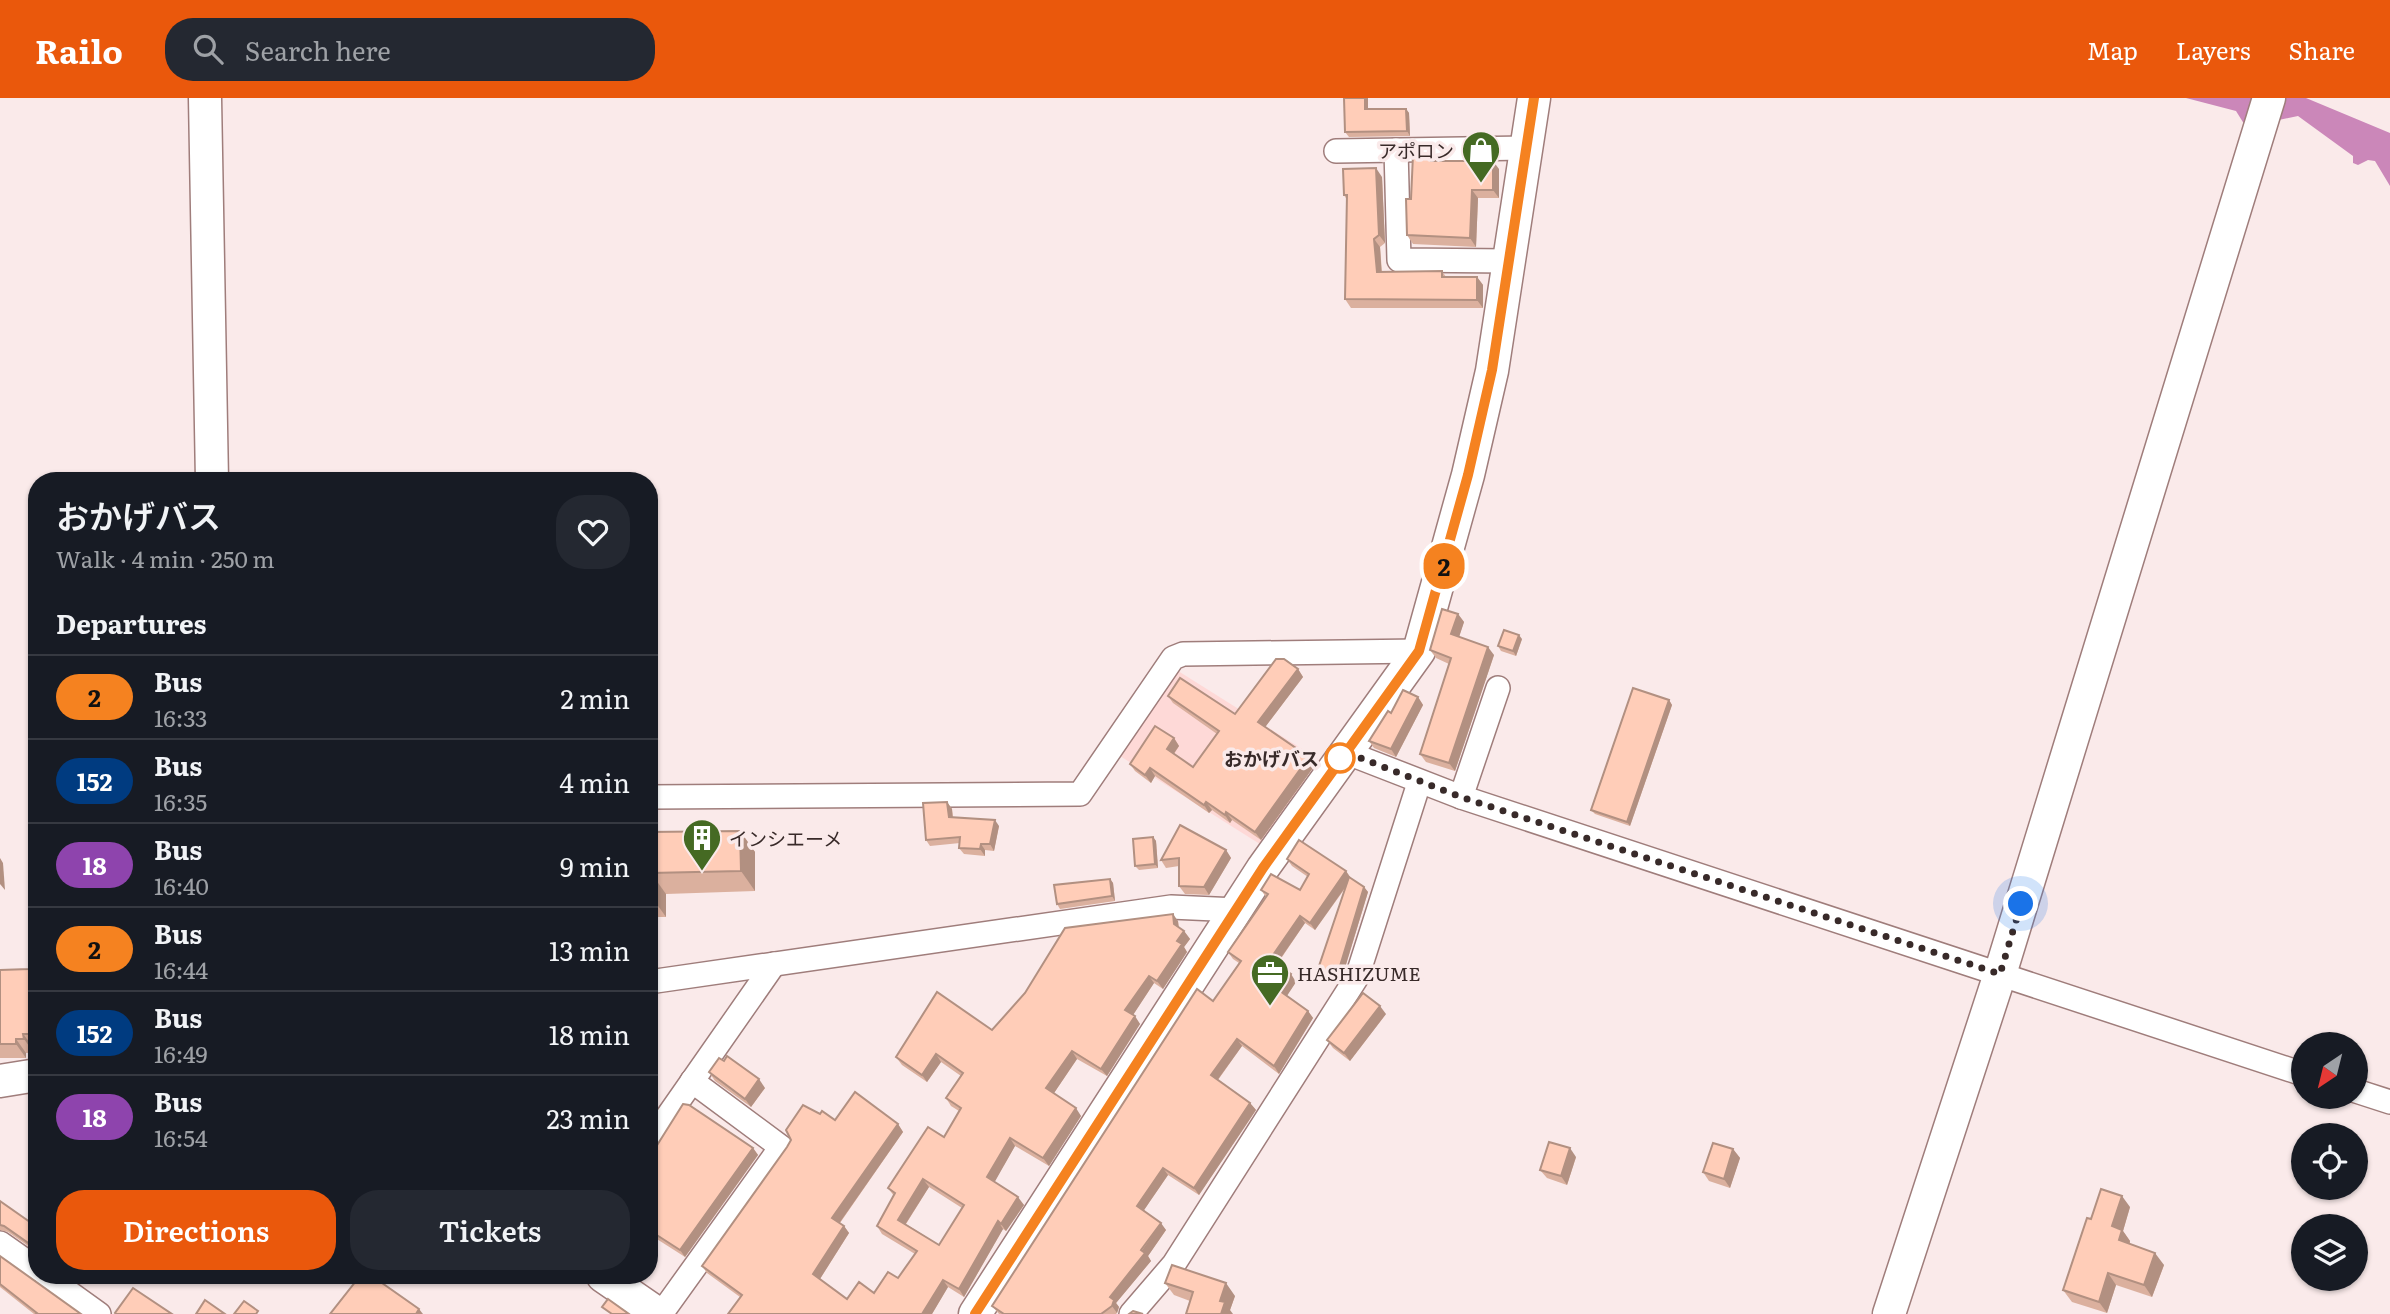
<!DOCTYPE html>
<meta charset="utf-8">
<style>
:root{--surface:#171b24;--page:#242831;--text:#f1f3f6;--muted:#9ea1a6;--line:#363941;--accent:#ea580c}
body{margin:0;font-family:Literata,"Noto Sans JP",serif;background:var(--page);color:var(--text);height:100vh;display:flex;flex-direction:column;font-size:26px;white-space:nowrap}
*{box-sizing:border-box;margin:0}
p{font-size:23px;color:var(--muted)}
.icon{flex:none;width:38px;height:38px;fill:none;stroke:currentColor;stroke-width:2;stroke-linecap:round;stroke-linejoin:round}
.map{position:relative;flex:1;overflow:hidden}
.drawer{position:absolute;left:28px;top:374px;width:630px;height:812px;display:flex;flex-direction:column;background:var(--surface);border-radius:28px;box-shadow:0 2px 5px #0004}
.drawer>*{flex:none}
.badge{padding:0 14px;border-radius:23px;font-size:24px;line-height:46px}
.needle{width:46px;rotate:215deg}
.controls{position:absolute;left:2291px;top:934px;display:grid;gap:14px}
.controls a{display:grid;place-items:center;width:77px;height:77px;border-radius:50%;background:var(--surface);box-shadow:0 2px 5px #0004;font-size:35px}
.you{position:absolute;width:35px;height:35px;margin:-18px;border:5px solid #fff;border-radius:50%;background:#1a73e8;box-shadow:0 0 0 10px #1a73e833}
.map>.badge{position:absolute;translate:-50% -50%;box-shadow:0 0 0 4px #fff}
h2{padding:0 28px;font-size:26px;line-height:63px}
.round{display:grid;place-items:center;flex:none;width:74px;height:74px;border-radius:28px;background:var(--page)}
.summary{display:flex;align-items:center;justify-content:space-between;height:119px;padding:0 28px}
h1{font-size:33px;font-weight:600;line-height:52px}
.cta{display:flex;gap:14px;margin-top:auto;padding:14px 28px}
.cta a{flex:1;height:80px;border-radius:28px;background:var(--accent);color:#fff;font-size:28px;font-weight:600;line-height:80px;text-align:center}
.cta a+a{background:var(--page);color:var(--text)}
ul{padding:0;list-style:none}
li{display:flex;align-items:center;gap:21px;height:84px;padding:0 28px;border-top:2px solid var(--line)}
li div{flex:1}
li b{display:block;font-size:26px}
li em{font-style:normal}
li .badge{min-width:77px;font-weight:700;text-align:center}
header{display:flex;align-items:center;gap:42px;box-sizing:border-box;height:98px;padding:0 35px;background:var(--accent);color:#fff}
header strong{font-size:33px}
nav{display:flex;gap:38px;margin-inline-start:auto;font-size:24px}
.search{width:490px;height:63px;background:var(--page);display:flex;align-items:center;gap:18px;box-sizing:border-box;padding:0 24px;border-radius:28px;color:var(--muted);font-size:26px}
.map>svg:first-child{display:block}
</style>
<header>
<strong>Railo</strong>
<div class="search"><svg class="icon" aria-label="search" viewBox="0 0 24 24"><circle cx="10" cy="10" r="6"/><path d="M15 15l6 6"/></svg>Search here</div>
<nav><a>Map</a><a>Layers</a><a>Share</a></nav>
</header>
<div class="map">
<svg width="2390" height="1216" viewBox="0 0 2390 1216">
<rect width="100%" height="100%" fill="#faeaea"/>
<path fill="#fed9d7" d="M1175 571 1318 661 1263 748 1120 658Z"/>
<path fill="#cb87b9" d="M2186 0H2306L2390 35V88L2375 63 2368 62 2358 67 2353 65V58L2298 18 2246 29 2236 13Z"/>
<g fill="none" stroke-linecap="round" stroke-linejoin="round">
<g stroke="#9f7d7b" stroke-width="26">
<g id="street">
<path d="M1396 52 1399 162 1509 163"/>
<path d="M1336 53 1527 50"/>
<path d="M1345 654 1461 699 2303 976"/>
<path d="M649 699 1080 696 1173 560 1183 556 1419 553"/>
<path d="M1461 699 1498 590"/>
<path d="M649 884 1171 809 1237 812"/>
<path d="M2356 993 2390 1004"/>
<path d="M649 1045 774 866"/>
<path d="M0 1145 37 1171"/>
<path d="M46 1178 99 1216"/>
<path d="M661 1216 781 1049 692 983"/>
<path d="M1131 1216 1174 1166 1357 879 1419 685"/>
</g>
</g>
<g stroke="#9f7d7b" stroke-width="35">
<g id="secondary">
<path d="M205 0 212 383"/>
<path d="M0 983 37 977"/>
<path d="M603 1178 658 1216"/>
<path d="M975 1216 1263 770 1419 553 1468 377 1492 273 1534 0"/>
<path d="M1889 1216 2000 876 2269 0"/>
</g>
</g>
<use href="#street" stroke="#fff" stroke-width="23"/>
<use href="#secondary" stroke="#fff" stroke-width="32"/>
</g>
<g fill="#dbb09e" fill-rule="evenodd">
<path d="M1344 0H1368V11H1406L1409 15 1410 38 1349 39 1345 34Z"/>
<path d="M1435 63 1499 71V100H1478L1476 149 1413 146 1407 137 1411 101Z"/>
<path d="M1382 79 1385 145 1380 149 1382 174 1442 173 1446 179H1477L1483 187V210H1351L1345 201 1347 102 1344 97Z"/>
<path d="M1458 516 1464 524 1459 539 1494 557 1455 673 1426 664 1420 656 1449 566 1436 560 1430 552Z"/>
<path d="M1522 541 1516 558 1501 553 1498 548Z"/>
<path d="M1298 571 1303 579 1265 629 1315 667 1261 742 1232 722 1230 725 1212 712 1209 715 1155 678 1151 685 1135 673 1130 666 1174 640 1179 648 1174 656 1193 669 1217 636 1173 605 1168 598 1235 616Z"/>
<path d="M1418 599 1423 607 1396 659 1374 650 1369 643 1391 615Z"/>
<path d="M1669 602 1672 607 1630 728 1595 716 1591 712Z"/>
<path d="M947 704 952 711 953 719 999 728 994 753 985 752V758L964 756 959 750 960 745 930 748 926 742Z"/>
<path d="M740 733 755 754V793L666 796V819H651V825H649V734Z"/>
<path d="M1153 739 1156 743 1158 770 1139 772 1135 768Z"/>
<path d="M1226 752 1231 760 1209 797 1185 796 1179 788V768L1166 770 1161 762Z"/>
<path d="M1287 761 1346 773 1351 780 1364 789 1368 794 1344 873 1337 885 1322 876 1318 871 1346 789 1315 832 1305 825 1280 862 1288 871 1286 873 1296 884 1286 898 1308 913 1313 920 1279 976 1242 948 1218 982 1250 1005 1256 1012 1199 1097 1168 1077 1144 1112 1166 1132 1148 1158 1151 1163 1116 1205 1119 1209 1117 1215 1116 1216H999L992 1208 1213 903 1239 865 1233 861 1228 854 1266 799 1261 792H1300L1308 779 1292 768Z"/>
<path d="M1110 781 1113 785 1115 803 1060 811 1057 806Z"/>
<path d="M37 812V950H34V955H26V960H0V872L29 871Z"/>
<path d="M1178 823 1179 830 1184 833 1190 841 1184 849 1187 854 1163 891 1154 885 1133 917 1140 926 1107 978 1077 961 1054 995 1081 1018 1049 1068 1015 1048 994 1084 1024 1107 1006 1133 1003 1131 964 1199 948 1189 932 1216 740 1199 707 1175 702 1168 820 1016 835 1022 898 1026 903 1034 840 1125 844 1128 849 1135 820 1181 847 1201 874 1195 898 1180 915 1156 882 1136 877 1128 894 1098 888 1090 944 1039 959 1013 951 1008 946 1000 961 978 941 964 927 984 902 967 896 959 992 932ZM929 1089 962 1110 939 1147 906 1126Z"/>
<path d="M1386 916 1350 963 1333 950 1327 942Z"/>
<path d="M709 974 765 990 751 1009 715 983Z"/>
<path d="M753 1050 758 1057 685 1159 649 1136V1060Z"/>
<path d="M1733 1051 1740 1060 1730 1090 1709 1083 1703 1074Z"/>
<path d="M1576 1059 1567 1087 1547 1080 1540 1072Z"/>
<path d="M0 1103 37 1129V1154L8 1134 0 1132Z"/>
<path d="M2130 1109 2123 1133 2130 1143V1146L2164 1167 2152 1199 2116 1187 2107 1215 2072 1204 2063 1192 2091 1121Z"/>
<path d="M0 1158 81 1216H34L0 1189Z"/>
<path d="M1165 1185 1235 1198 1230 1212 1190 1203 1174 1197Z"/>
</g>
<g fill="#b29081">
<path d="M1365 0H1368V15L1365 11Z"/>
<path d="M1406 11 1409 15 1410 38 1407 33Z"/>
<path d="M1493 63 1499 71V100L1493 92Z"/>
<path d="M1376 70 1382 79 1385 145 1379 137Z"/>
<path d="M1472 92 1478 100 1476 149 1470 140Z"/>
<path d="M1374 141 1380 149 1382 182 1377 174Z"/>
<path d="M1477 179 1483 187V210L1477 202Z"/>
<path d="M1458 516 1464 524 1457 545 1451 536Z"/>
<path d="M1519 537 1522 541 1516 558 1513 553Z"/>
<path d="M1488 549 1494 557 1455 673 1449 665Z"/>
<path d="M1298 571 1303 579 1263 632 1258 624Z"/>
<path d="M1418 599 1423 607 1396 659 1391 651Z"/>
<path d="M1669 602 1672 607 1630 728 1627 724Z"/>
<path d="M1174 640 1179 648 1172 658 1167 651Z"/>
<path d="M1309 659 1315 667 1261 742 1255 734Z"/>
<path d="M1150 670 1155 678 1151 685 1145 677Z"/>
<path d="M947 704 952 711 953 725 949 719Z"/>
<path d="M1206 704 1212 712 1209 715 1204 707Z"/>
<path d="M1226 714 1232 722 1230 725 1225 717Z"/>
<path d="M995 722 999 728 994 753 990 746Z"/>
<path d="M740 733 755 754V793L741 773Z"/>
<path d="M1153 739 1156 743 1158 770 1155 766Z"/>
<path d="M981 746 985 752V758L980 751Z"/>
<path d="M1226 752 1231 760 1209 797 1204 789Z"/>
<path d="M0 760 3 765 5 792 0 786Z"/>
<path d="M1346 773 1351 781 1315 832 1310 825Z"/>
<path d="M651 775 666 796V819L651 798Z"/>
<path d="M1110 781 1113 785 1115 803 1112 798Z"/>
<path d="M1364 789 1368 794 1344 873 1337 885 1333 879Z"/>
<path d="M1173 816 1178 823 1179 834 1174 826Z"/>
<path d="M1300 818 1305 825 1278 864 1273 857Z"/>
<path d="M1184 833 1190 841 1184 849 1187 854 1163 891 1157 883 1177 843Z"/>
<path d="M1283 864 1288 871 1285 876 1280 868Z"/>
<path d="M1291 876 1296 884 1285 901 1280 893Z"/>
<path d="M1149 878 1154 885 1131 920 1125 912Z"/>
<path d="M1380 908 1386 916 1350 963 1344 955Z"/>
<path d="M1308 913 1313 920 1279 976 1274 968Z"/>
<path d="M1135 918 1140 926 1107 978 1101 971Z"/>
<path d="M23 936 34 950V955L24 941Z"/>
<path d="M16 941 26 955V960L16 946Z"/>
<path d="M1237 941 1242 948 1216 984 1211 977Z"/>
<path d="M1072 953 1077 961 1052 998 1046 990Z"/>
<path d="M936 956 941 964 927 984 922 977Z"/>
<path d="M759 981 765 990 751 1009 745 1001Z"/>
<path d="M1250 1005 1256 1012 1199 1097 1194 1090Z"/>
<path d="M1076 1010 1081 1018 1049 1068 1043 1060Z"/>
<path d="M898 1026 903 1034 838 1127 832 1120Z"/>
<path d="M1010 1040 1015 1048 993 1087 987 1079Z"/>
<path d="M753 1050 758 1057 685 1159 680 1152Z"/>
<path d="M1570 1050 1576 1059 1567 1087 1561 1078Z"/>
<path d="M1733 1051 1740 1060 1730 1090 1724 1081Z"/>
<path d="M1163 1070 1168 1077 1142 1115 1137 1108Z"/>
<path d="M923 1081 929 1089 903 1130 898 1122Z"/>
<path d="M2122 1098 2130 1109 2123 1133 2130 1143 2127 1154 2119 1142 2112 1128Z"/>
<path d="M1018 1099 1024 1107 1006 1133 1001 1126Z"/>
<path d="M998 1123 1003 1131 964 1199 959 1191Z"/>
<path d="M1161 1125 1166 1132 1148 1158 1151 1163 1116 1205 1119 1209 1117 1215 1112 1208 1110 1199Z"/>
<path d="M844 1128 849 1135 818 1184 813 1176Z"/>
<path d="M2155 1155 2164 1167 2152 1199 2144 1187Z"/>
<path d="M2108 1175 2116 1187 2107 1215 2099 1204Z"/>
<path d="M943 1182 948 1189 932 1216H922Z"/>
<path d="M1226 1185 1235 1198 1230 1212 1233 1216H1221L1220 1203Z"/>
<path d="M419 1211 423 1216H416Z"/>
</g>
<g fill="#ffcdb8" stroke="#b29081" stroke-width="2" fill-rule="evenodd">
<path d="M1344 0H1365V11H1406L1407 33 1345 34Z"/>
<path d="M1413 57H1431V63H1493V92H1472L1470 140 1407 137 1406 101H1411Z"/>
<path d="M1376 70 1379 137 1374 141 1377 174 1442 173V179H1477V202L1345 201 1347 97H1344L1343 71Z"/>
<path d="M1442 511 1458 516 1451 536 1488 549 1449 665 1420 656 1451 560 1430 552Z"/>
<path d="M1504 532 1519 537 1513 553 1498 548Z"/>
<path d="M1276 561H1284L1298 571 1258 624 1309 659 1255 734 1226 714 1225 717 1206 704 1204 707 1150 670 1145 677 1130 666 1155 628 1174 640 1167 651 1193 669 1219 633 1168 598 1180 580 1235 616Z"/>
<path d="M1633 590 1669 602 1627 724 1591 712Z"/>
<path d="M1403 592 1418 599 1391 651 1369 643 1388 613 1391 615Z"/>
<path d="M947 704 949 719 995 722 990 746H981L980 751 959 750 960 739 926 742 923 705Z"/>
<path d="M1180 727 1226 752 1204 789 1179 788V760L1161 762Z"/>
<path d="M740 733 741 773 651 775V798H649V734Z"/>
<path d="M1153 739 1155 766 1135 768 1133 741Z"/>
<path d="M1299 742 1346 773 1310 825 1300 818 1273 857 1283 864 1280 868 1291 876 1280 893 1308 913 1274 968 1237 941 1211 977 1250 1005 1194 1090 1163 1070 1137 1108 1161 1125 1141 1152 1145 1155 1110 1199 1114 1202 1112 1208 1101 1216H1004L992 1208 1197 891 1213 903 1241 863 1228 854 1268 796 1261 792 1271 776 1300 792 1309 776 1287 761Z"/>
<path d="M1349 779 1364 789 1340 868 1333 879 1318 871Z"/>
<path d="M1110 781 1112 798 1057 806 1054 787Z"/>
<path d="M29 812H37V936H23L24 941H16V946H0V872L29 871Z"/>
<path d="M1173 816 1174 826 1184 833 1177 843 1182 846 1157 883 1149 878 1125 912 1135 918 1101 971 1072 953 1046 990 1076 1010 1043 1060 1010 1040 987 1079 1018 1099 1001 1126 998 1123 959 1191 943 1182 922 1216H728L742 1197 702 1168 787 1049 791 1042 786 1032 803 1007 820 1016 822 1013 835 1022 855 994 898 1026 832 1120 844 1128 813 1176 847 1201 859 1184 874 1195 888 1174 898 1180 917 1153 877 1128 895 1095 888 1090 928 1029 944 1039 961 1010 946 1000 963 975 936 956 922 977 896 959 937 894 992 932 1025 895 1065 830ZM923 1081 964 1107 939 1147 898 1122Z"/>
<path d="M1363 895 1380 908 1344 955 1327 942Z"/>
<path d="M727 958 759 981 745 1001 709 974 719 960 724 963Z"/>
<path d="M683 1006 689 1007 753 1050 680 1152 649 1132V1060Z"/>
<path d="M1549 1044 1570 1050 1561 1078 1540 1072Z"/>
<path d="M1713 1045 1733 1051 1724 1081 1703 1074Z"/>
<path d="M2101 1091 2122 1098 2112 1128 2122 1132 2119 1142 2155 1155 2144 1187 2108 1175 2099 1204 2063 1192 2087 1120 2091 1121Z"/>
<path d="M0 1103 37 1129V1151L4 1128 0 1127Z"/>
<path d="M0 1158 81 1216H36L37 1215 0 1186Z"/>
<path d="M1172 1167 1226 1185 1220 1203 1225 1204 1221 1216H1186L1193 1194 1165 1185Z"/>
<path d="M360 1178H372L419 1211 416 1216H330Z"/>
<path d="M133 1190 172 1216H116L115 1215Z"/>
<path d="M608 1201 629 1216H612L602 1209Z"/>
<path d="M205 1202 225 1216H196Z"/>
<path d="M244 1203 258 1213 256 1216H234Z"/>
<path d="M1133 1213 1143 1216H1129Z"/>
</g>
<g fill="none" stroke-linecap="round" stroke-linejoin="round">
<g stroke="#fff" stroke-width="16">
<path id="line" d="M975 1216 1263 770 1419 553 1468 377 1492 272 1534 0"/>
</g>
<use href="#line" stroke="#f58220" stroke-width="10"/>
<path stroke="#382a29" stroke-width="7" stroke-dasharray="0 12.6" d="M1340 660 1345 654 1461 699 2000 876 2021 806"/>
</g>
<defs>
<g id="shop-pin" transform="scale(2.0125)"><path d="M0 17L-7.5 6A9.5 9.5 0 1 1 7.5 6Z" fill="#456a23" stroke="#faeaea"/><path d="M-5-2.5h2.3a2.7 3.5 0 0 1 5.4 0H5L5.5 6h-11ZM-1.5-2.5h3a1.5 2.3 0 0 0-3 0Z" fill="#fff"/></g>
<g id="building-pin" transform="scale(2.0125)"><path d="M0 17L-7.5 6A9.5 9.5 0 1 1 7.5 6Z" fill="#456a23" stroke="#faeaea"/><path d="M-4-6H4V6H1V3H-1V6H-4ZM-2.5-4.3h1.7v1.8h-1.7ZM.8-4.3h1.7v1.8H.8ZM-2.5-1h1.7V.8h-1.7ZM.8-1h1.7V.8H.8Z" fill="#fff"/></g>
<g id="office-pin" transform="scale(2.0125)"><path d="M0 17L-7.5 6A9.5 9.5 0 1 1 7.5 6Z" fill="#456a23" stroke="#faeaea"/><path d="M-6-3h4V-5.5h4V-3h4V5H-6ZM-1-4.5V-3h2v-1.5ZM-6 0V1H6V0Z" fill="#fff"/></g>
</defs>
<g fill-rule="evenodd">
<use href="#shop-pin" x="1481" y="52"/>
<use href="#building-pin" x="702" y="740"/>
<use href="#office-pin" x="1270" y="875"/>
</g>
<circle fill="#fff" stroke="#f58220" stroke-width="3.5" cx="1340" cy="660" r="14"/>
<g text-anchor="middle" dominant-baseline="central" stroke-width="7" stroke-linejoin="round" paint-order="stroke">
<g font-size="19" fill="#382a29" stroke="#faeaea" text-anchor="start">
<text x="1454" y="52" text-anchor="end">アポロン</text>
<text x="729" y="740">インシエーメ</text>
<text x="1297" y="875">HASHIZUME</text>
</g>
<g font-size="19" font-weight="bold" fill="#382a29" stroke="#faeaea" text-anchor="end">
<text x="1319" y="660">おかげバス</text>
</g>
</g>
</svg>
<div class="controls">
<a><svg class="needle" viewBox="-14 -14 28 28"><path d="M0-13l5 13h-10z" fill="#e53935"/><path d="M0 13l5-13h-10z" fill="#9ea1a6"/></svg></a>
<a><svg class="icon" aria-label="locate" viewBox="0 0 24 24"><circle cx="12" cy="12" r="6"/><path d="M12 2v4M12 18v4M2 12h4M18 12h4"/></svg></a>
<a><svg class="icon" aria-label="layers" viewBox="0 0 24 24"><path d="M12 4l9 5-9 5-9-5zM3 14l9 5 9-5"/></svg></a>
</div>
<div class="you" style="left:2021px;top:806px"></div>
<b class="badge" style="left:1444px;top:468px;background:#f58220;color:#111">2</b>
<section class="drawer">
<div class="summary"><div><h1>おかげバス</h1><p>Walk · 4 min · 250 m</p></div><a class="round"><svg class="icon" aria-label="heart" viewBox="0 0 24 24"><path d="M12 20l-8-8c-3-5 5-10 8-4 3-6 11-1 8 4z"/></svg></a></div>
<h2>Departures</h2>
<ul>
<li><span class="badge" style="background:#f58220;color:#111">2</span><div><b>Bus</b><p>16:33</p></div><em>2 min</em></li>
<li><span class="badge" style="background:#003b80;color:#fff">152</span><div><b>Bus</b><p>16:35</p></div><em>4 min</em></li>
<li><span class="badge" style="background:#8e44ad;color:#fff">18</span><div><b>Bus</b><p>16:40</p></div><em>9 min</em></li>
<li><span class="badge" style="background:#f58220;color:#111">2</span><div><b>Bus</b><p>16:44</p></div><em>13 min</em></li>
<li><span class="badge" style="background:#003b80;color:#fff">152</span><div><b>Bus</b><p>16:49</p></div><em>18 min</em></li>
<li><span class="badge" style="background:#8e44ad;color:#fff">18</span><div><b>Bus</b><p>16:54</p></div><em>23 min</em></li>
</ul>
<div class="cta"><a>Directions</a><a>Tickets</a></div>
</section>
</div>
